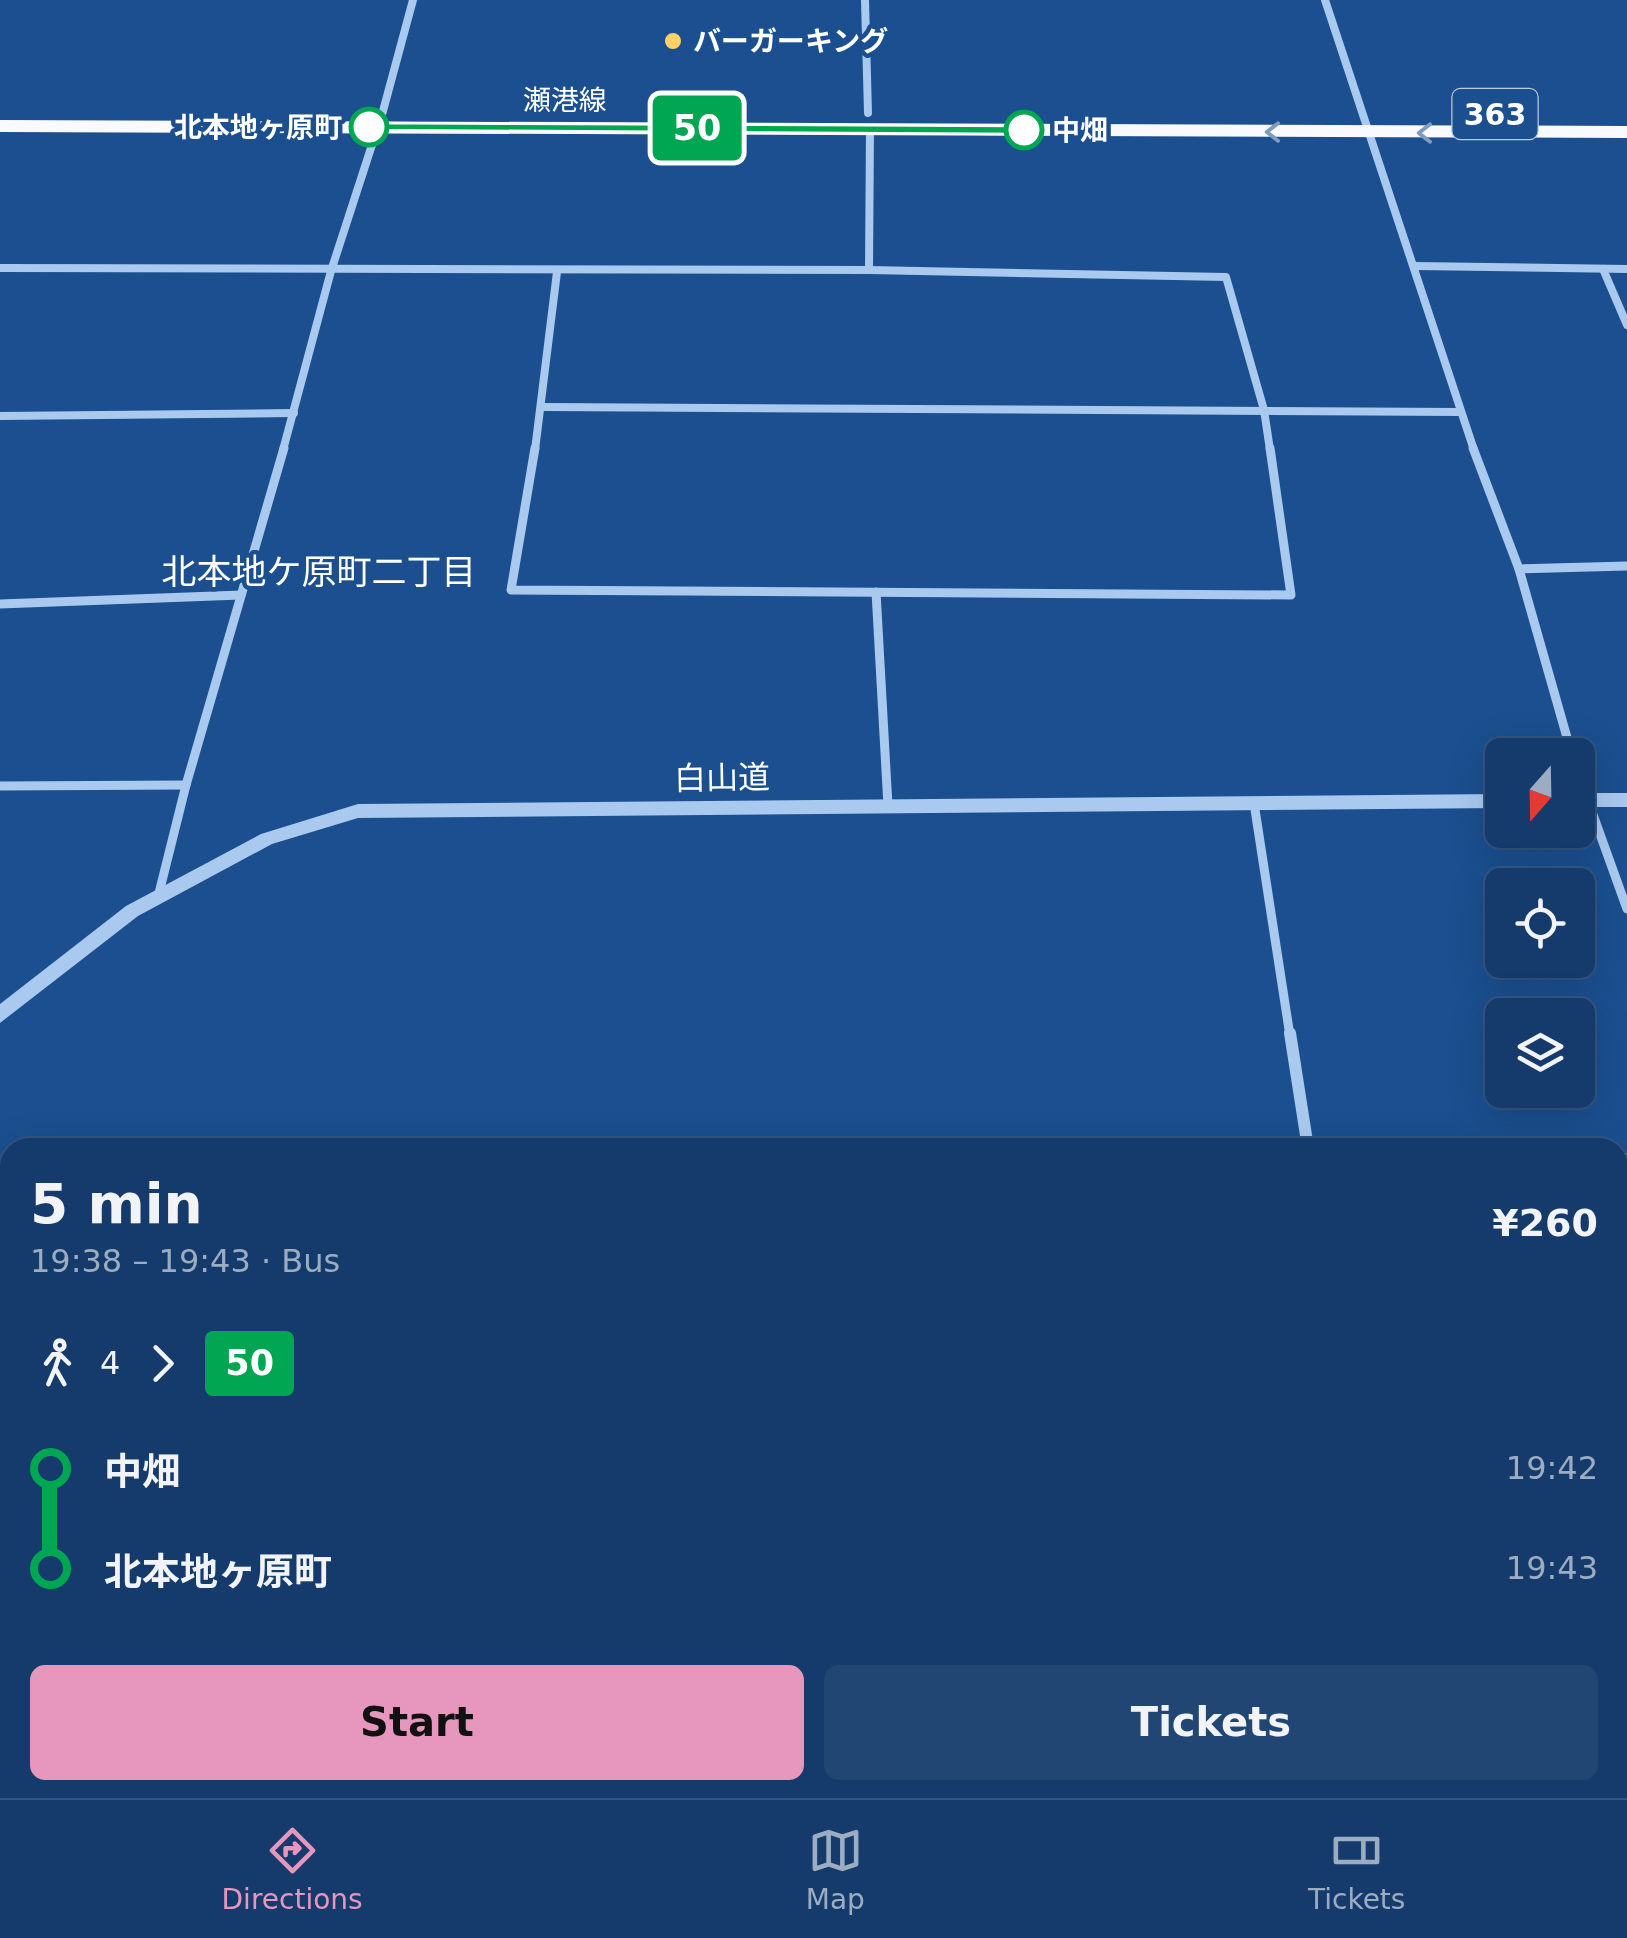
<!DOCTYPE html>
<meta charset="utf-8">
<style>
:root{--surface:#143b6b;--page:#214673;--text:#f1f3f6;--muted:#9dadc1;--line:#33557e;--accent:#e797bd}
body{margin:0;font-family:"DejaVu Sans","Noto Sans JP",sans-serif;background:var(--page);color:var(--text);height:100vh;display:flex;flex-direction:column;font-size:38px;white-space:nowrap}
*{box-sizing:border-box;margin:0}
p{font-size:32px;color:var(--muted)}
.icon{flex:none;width:55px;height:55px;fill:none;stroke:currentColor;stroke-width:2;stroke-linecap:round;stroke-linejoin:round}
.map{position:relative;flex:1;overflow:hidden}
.details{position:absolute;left:0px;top:1138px;width:1628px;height:662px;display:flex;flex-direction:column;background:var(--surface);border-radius:30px 30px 0 0;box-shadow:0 10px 40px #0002,0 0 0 2px var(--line)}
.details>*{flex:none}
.badge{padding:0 20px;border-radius:8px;font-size:35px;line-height:65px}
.needle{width:65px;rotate:200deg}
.buttons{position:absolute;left:1485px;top:738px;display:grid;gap:20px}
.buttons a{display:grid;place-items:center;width:110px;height:110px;border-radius:15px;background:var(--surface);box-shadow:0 10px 40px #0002,0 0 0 2px var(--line);font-size:50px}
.map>.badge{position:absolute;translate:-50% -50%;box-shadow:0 0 0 5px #fff}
.legs{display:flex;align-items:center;gap:15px;height:110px;padding:0 30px;font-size:32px}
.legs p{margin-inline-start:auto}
.headline{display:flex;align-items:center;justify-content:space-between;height:170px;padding:0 30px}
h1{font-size:55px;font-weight:600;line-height:75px}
.button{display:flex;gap:20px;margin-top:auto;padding:20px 30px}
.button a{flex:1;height:115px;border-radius:15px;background:var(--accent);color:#111;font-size:40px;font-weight:600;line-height:115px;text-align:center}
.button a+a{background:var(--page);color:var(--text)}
ul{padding:0 30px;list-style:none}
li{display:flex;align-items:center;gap:35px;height:100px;font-size:38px}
li i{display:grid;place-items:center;width:15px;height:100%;margin:0 12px;background:currentColor}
li i::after{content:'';width:25px;height:25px;margin:-12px;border:8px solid;border-radius:50%;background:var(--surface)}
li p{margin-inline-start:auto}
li:first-child i{background:linear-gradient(#0000 50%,currentColor 0)}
li:last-child i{background:linear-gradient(currentColor 50%,#0000 0)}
.dock{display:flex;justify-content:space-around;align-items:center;height:140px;border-top:2px solid var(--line);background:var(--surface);font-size:28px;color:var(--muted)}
.dock a{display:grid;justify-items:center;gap:5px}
.dock .current{color:var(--accent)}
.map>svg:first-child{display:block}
</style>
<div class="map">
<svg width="1627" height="1798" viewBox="0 0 1627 1798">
<rect width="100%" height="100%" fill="#1b4f8f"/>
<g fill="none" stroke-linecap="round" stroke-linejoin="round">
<g stroke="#a9c9ee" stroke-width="8">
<path d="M865 0 868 113"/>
<path d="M1325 0 1474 450"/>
<path d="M1414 266 1627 269"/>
<path d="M0 268 869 270 1226 277 1264 410 1270 450"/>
<path d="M1603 269 1627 325"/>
<path d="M869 270 870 129"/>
<path d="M542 407 1460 412"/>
<path d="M0 416 294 413"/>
<path d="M283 450 331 271 383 111 413 0"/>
<path d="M535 450 557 272"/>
</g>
<g stroke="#a9c9ee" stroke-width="9">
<path d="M535 448 511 590 1291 595 1270 448"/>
<path d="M1473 448 1519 569 1572 755"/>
<path d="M1519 569 1627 566"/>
<path d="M876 592 888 806"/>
<path d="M0 604 241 595"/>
<path d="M1578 773 1627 909"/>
<path d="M0 786 186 785"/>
<path d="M1254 803 1290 1036"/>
<path d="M158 897 186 785 284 448"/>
</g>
<g stroke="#a9c9ee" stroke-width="12">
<path d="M1290 1033 1308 1148"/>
<path d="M1618 1159H1627"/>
<path d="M806 1790V1798"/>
<path d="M1408 1790 1409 1798"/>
<path d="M84 1798 92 1790"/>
</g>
<g fill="#a9c9ee" fill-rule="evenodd">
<rect x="1578" y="793" width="49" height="14"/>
<path d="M1502 794V808L358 818 272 844 138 916 0 1023V1004L126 906 261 834 358 804Z"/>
</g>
<path fill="#f8faff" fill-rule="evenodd" d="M0 120 1627 126V138L0 132Z"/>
</g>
<defs><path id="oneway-chevron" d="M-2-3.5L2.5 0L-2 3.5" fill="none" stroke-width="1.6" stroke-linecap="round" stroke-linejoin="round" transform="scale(2.5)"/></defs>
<g stroke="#7e9cc1">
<use href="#oneway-chevron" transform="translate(1273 132) rotate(-180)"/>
<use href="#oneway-chevron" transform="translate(1425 133) rotate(180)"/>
</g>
<path fill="#00a651" stroke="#fff" stroke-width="2.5" d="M369 123 1024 126 1031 130 1024 134 364 130 362 127Z"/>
<circle fill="#ffd166" stroke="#1b4f8f" stroke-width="4" cx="673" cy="41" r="10"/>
<g fill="#fff" stroke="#00a651" stroke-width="5">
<circle cx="369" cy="127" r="18"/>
<circle cx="1024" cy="130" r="18"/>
</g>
<g text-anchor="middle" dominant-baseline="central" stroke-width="9" stroke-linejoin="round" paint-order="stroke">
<g font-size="28" font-weight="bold" fill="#fff" stroke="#1b4f8f" text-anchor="start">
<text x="693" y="41">バーガーキング</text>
</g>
<g font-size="28" fill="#fff" stroke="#1b4f8f">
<text x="565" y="100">瀬港線</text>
</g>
<g font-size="28" font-weight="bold" fill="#fff" stroke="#1b4f8f" text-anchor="end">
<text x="342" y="127">北本地ヶ原町</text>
<text x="1052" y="130" text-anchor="start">中畑</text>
</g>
<rect fill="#1b4f8f" stroke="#bbcadd" stroke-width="2.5" x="1452.5" y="89" width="85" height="50" rx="8"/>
<g font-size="30" font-weight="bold" fill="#fff">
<text x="1495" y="114">363</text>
</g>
<g font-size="32" fill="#fff" stroke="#1b4f8f">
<text transform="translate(722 778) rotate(-1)">白山道</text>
</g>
<g font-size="35" fill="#fff" stroke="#1b4f8f">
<text x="319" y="572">北本地ケ原町二丁目</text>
</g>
</g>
</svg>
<div class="buttons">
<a><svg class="needle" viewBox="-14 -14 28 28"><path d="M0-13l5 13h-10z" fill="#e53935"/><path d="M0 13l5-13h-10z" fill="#9dadc1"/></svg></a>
<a><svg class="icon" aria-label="locate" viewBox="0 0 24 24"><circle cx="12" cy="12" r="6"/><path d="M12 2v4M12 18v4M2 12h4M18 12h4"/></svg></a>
<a><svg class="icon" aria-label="layers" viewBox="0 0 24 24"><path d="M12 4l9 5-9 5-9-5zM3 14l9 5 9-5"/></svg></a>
</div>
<b class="badge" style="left:697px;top:128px;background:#00a651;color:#fff">50</b>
<section class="details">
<div class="headline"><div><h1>5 min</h1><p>19:38 – 19:43 · Bus</p></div><b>¥260</b></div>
<div class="legs"><svg class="icon" aria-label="walk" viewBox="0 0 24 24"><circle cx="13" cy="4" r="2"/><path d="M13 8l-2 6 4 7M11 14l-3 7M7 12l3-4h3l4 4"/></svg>4<svg class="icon" aria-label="forward" viewBox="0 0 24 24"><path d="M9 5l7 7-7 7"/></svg><b class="badge" style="background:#00a651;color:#fff">50</b></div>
<ul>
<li><i style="color:#00a651"></i><b>中畑</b><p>19:42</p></li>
<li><i style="color:#00a651"></i><b>北本地ヶ原町</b><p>19:43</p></li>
</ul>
<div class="button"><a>Start</a><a>Tickets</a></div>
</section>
</div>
<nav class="dock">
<a class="current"><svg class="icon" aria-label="directions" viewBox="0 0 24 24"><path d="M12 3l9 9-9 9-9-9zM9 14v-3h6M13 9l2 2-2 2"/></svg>Directions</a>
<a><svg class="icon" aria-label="map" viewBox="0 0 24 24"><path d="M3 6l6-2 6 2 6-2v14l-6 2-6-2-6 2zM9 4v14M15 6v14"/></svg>Map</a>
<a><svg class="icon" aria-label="tickets" viewBox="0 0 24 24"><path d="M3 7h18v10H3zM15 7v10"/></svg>Tickets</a>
</nav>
